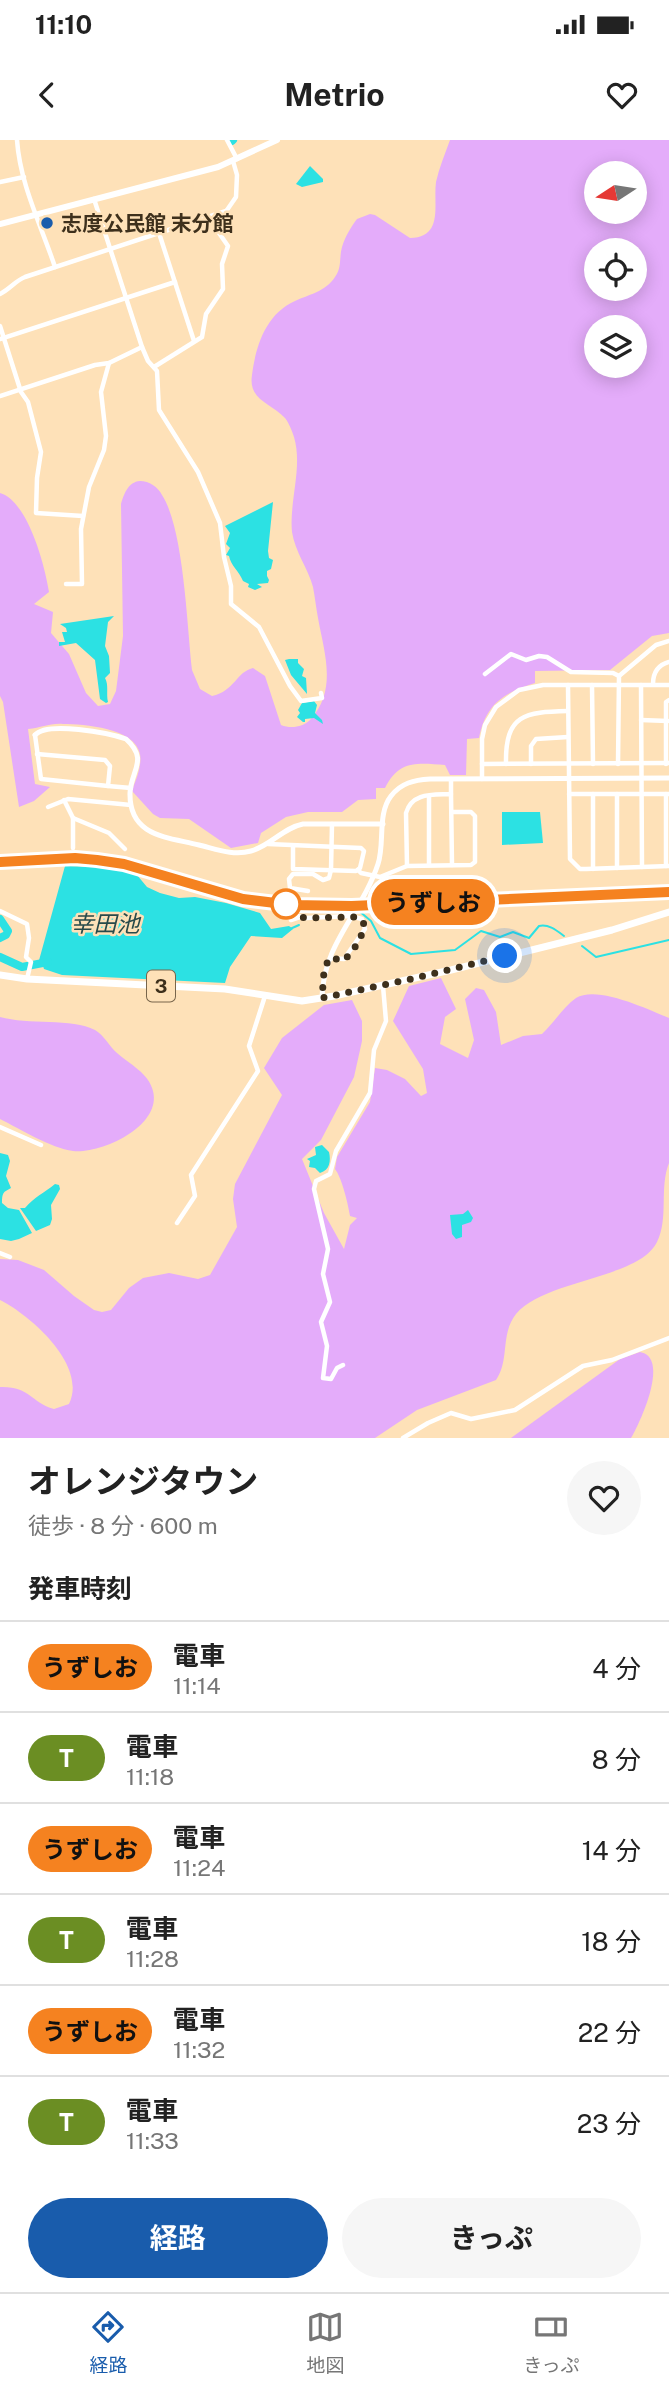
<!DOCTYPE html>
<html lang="ja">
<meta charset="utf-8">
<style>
:root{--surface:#fff;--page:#f6f6f6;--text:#222;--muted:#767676;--line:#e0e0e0;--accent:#195cac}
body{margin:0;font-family:"Public Sans","Noto Sans JP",sans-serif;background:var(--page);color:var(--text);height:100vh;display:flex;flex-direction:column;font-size:26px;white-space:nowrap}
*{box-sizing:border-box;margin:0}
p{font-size:23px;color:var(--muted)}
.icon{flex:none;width:38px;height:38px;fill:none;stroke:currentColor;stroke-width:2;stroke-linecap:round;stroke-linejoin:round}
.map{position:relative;height:1298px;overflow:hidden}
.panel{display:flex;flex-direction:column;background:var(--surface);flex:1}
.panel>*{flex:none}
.badge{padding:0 14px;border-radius:23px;font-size:24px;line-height:46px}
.needle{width:46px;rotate:258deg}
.fabs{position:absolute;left:584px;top:21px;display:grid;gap:14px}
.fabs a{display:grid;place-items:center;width:63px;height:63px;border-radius:50%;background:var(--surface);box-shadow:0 4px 18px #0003;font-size:35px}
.you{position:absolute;width:35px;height:35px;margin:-18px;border:5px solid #fff;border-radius:50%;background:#1a73e8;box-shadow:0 0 0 10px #1a73e833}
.map>.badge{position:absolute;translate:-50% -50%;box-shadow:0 0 0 4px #fff}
h2{padding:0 28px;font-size:26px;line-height:63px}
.round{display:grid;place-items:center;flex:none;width:74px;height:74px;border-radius:37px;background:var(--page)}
.overview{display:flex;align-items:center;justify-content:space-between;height:119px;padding:0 28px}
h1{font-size:33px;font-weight:700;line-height:52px}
.primary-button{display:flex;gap:14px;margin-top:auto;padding:14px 28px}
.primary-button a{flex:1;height:80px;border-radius:42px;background:var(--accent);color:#fff;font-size:28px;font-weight:700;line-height:80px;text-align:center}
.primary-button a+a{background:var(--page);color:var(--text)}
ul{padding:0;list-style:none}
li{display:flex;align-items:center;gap:21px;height:91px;padding:0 28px;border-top:2px solid var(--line)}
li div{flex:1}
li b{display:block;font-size:26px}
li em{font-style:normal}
li .badge{min-width:77px;font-weight:700;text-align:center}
.status{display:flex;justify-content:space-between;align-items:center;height:49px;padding:0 35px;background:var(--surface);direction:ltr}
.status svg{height:19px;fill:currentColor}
header{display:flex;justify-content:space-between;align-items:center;height:91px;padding:0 28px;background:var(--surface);font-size:32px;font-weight:700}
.menu{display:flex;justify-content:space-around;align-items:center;height:98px;border-top:2px solid var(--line);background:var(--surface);font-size:19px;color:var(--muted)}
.menu a{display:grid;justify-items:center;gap:4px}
.menu .current{color:var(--accent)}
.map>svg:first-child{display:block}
</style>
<div class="status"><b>11:10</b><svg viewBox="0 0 49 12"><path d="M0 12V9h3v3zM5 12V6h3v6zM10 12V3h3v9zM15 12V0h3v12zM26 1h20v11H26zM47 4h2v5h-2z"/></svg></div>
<header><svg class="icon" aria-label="back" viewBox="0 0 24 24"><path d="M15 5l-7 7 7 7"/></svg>Metrio<svg class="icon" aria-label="heart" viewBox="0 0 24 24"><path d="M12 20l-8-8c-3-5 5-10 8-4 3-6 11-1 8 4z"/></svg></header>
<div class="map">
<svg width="669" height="1298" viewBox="0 0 669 1298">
<rect width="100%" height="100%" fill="#fee1b8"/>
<g fill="#e4acfa" fill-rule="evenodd">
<path d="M450 0H669V493L652 496 610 530 535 531V543C503 553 486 564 479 598L467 599 466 635H450L445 625C417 623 399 620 385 648H376V659L358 660 342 672H308L286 677 261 693 258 703 231 708 189 679 160 678 153 674 132 651C136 639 142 627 140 614 135 588 84 584 63 584 49 583 42 588 28 589L35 644 50 647 34 661 19 667 3 562 0 556V353C28 361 45 426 49 452L34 464 53 472 51 493 69 514 86 553 98 566 110 564 116 551 123 496 121 364C124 354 128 342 140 341 149 341 158 347 162 355 184 389 187 487 192 530L200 549 212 556C235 551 236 532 253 528L265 536 281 585C291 589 303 587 310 580 338 550 324 512 318 478 316 468 315 457 313 447 308 428 295 412 292 392 289 362 303 327 294 297 292 291 289 283 285 278 271 263 248 260 252 235 256 205 266 174 295 161 310 154 325 152 335 137 342 128 339 117 342 107 345 97 351 87 357 79L370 74 375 75 410 98C444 97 433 65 436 42 439 28 445 14 450 0ZM597 33H635V72H597ZM597 110H635V149H597ZM597 187H635V226H597Z"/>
<path d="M441 838 456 869 445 877 440 904 468 918 474 900 465 859 476 848 484 850 496 872 501 905 523 896 542 894C554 883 563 867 576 858 597 845 647 869 669 878V1023C659 1048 669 1078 657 1102 639 1139 546 1139 516 1174 500 1194 510 1220 496 1240L417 1270 375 1298H0V1247C30 1246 30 1262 54 1269L69 1264C88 1225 30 1175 0 1160V1119L18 1120 44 1130 74 1156 94 1170 102 1172 111 1170 129 1148 143 1138 169 1133 198 1139 210 1135 237 1087 233 1059 235 1044 282 955 264 928 282 898 324 865 352 860 362 881V901L354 937 321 1000 302 1019 324 1073 344 1109 350 1085 357 1078 350 1076C348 1064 342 1038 335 1029L337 1017 370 962 375 928 387 930 405 939 421 956 427 953 423 929 393 881 409 846Z"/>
<path d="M0 877C28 885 72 878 95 890 104 895 109 906 117 913 129 924 149 933 153 951 162 986 102 1014 73 1011 51 1008 20 989 0 979Z"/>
<path d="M640 1212C669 1217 643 1277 631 1298H511L620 1219Z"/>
</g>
<g fill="#2ce1e3">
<path d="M310 26 323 39V42L302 47 296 44Z"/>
<path d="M273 362 268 411 269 418 273 420 271 429 267 431V436L269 440 268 443 257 444 262 447 255 450 248 447 249 444 243 441C239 431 231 426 229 416L226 415 230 408 226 404 230 393 225 386Z"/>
<path d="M114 476 108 482 105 506 109 516 110 533 105 538C109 545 106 554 108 562L106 563 100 559 95 520 76 503 59 506V502H65L62 492H67L66 488 60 484Z"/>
<path d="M289 519H298V523L304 529 302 536 306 538 307 554 291 535 285 520Z"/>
<path d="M314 561 317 565 315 573 322 580 323 584 314 578 305 579V582H303L297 577 300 573 298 570 302 563Z"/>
<path d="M502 672H540L543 703 502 705Z"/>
<path d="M65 726 121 728 137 735 147 747 160 753 179 758 195 757 226 763 260 773 271 789 289 786 293 789 282 798 251 796 230 827 225 843 62 835 44 829 43 826 38 824Z"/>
<path d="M322 1005 329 1012C331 1021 330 1030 320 1033L315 1028 309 1027 310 1021 307 1019 316 1015 315 1007Z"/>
<path d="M0 1013 8 1015 10 1021 6 1036 11 1048C3 1052 2 1053 2 1063L8 1068 19 1070 32 1093 19 1099 11 1101 0 1099Z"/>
<path d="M55 1044 59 1045 60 1049 51 1065 52 1079 50 1085 36 1091 20 1068H25C34 1057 44 1053 55 1044Z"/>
<path d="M468 1070 473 1078 471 1082 462 1085V1097L456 1099 452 1094 450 1075 463 1074Z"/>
</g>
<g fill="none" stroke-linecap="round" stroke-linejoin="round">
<g stroke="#2ce1e3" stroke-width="2">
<path d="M328 772 359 771 371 781 380 798 411 814 455 810 481 791 500 797 513 792 529 798 539 786C549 784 556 790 564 796"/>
<path d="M290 789 299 785"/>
<path d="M582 806 596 817 669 800"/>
</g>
<g stroke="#2ce1e3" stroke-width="8">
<path d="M232 1 233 0"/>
<path d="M0 779 8 791 6 795 0 798"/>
<path d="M0 817 22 827 48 822"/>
</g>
<g stroke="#fff" stroke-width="4.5">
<path d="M17 0C20 44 41 85 55 127"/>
<path d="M227 0 237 19"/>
<path d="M0 42 24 37"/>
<path d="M94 59 142 207 148 221 157 231 159 270 198 332 220 383 224 417 231 446V464L259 487 290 546 301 561 322 558 321 553"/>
<path d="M159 93 194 201"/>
<path d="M0 154C10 149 15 141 25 137L226 71"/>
<path d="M0 186 21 252 28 262 41 312 37 338 36 373 83 376"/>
<path d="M0 199 175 142"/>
<path d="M154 227 202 197 206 174 223 149 222 124 228 106 219 93 227 70 236 57 237 35 233 21"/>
<path d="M0 256 95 225 109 223 142 207"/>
<path d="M66 444H82L81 389 89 347 104 310 106 296 101 252 109 223"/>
<path d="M485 534 511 514 526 520 539 516 547 517 571 532 613 533 619 536"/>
<path d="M653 544C653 533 658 525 669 522"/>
<path d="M568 545 570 719 580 729H586L669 726"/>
<path d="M592 545 593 624"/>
<path d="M641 545 642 727"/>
<path d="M641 580 668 581"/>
<path d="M35 595 41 639 108 646"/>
<path d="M37 614 105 620 110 626 108 646 131 648"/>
<path d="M482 624 669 623"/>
<path d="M506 624C505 574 525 572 568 571"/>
<path d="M531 624V606L536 599 568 597"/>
<path d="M618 624 619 536 656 505 669 501"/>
<path d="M666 624V562L669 560"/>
<path d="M451 639V654"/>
<path d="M482 639V599L485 585 496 567 519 550 543 545H669"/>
<path d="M569 654H669"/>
<path d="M593 654V729"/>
<path d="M666 654V726"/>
<path d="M429 656V725"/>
<path d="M64 660 73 678 109 693 125 709"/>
<path d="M48 667 68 659 131 665"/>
<path d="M73 678V708"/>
<path d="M268 704 361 708 364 711 360 728 356 731 293 729V706"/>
<path d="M407 726 406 673C412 652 433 655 451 654L452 725"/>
<path d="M617 728V654"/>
<path d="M358 730 361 733 380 737 407 726 471 725 475 722V676L471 672H452"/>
<path d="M308 751 290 748 289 739 293 734H313L323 740 329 738 331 730 332 684"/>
<path d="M0 771 27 784 29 798 26 817 31 822 27 839"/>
<path d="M300 777 291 780 289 774 306 778 350 776 362 779 365 789 344 819 330 818"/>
<path d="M0 987 41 1005"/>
<path d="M177 1083 195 1056 191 1035 258 931 249 906 265 856"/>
<path d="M0 1113 10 1117"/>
<path d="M343 1225 337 1228 331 1239 323 1238 327 1206 321 1182 330 1162 323 1134 328 1109 314 1049 316 1041 330 1034 336 1011 370 953 374 910 386 881 383 846"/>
<path d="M403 1298 428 1283 451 1273 471 1279 515 1270 583 1226 612 1220 669 1198"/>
</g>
<g stroke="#fff" stroke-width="5">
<path d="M35 595C47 581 109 593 126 599 149 620 131 630 130 653 129 697 168 697 199 705 216 709 233 716 251 711 270 706 283 688 303 684H383"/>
<path d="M322 858C323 803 362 773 378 724 385 703 377 674 391 656 401 643 414 640 430 639L669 638"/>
</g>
<path stroke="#fff" stroke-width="6" d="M0 84 218 27 277 0"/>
<path stroke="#fff" stroke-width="7" d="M0 835 27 839 225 849 302 861 334 856 451 830 612 790 669 772"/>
<path stroke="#63523a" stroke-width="2" stroke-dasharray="9 9" stroke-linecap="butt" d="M0 722 75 718 97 720 124 724 243 759 291 765 352 766 669 752"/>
</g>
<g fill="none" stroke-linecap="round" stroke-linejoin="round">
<g stroke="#fff" stroke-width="16">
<path id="line" d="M0 722 75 718 97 720 124 724 243 759 292 765 352 766 669 752"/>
</g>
<use href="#line" stroke="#f58220" stroke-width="10"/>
<path stroke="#3e301c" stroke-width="7" stroke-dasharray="0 12.6" d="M286 764 289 774 306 778 357 777 364 784C364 795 353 812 344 820L329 818 324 831 322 858 411 839 505 816"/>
</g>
<circle fill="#195cac" stroke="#fee1b8" stroke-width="2.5" cx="47" cy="83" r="7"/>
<circle fill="#fff" stroke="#f58220" stroke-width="3.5" cx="286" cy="764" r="14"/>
<g text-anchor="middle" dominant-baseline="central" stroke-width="5" stroke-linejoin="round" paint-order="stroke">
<rect fill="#fee1b8" stroke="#78654b" stroke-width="2" x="147" y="830.5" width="28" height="31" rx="5"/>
<g font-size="19" font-weight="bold" fill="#3e301c">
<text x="161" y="846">3</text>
</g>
<g font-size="21" font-weight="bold" fill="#3e301c" stroke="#fee1b8" text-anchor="start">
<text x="61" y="83">志度公民館 末分館</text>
</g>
<g font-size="23" font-style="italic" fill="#284a4a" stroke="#fee1b8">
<text x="105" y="783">幸田池</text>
</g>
</g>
</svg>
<div class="fabs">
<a><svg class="needle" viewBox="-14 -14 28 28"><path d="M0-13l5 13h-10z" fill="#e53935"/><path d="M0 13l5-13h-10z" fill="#767676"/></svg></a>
<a><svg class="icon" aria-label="locate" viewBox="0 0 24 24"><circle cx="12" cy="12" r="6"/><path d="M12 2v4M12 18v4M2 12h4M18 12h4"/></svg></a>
<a><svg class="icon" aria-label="layers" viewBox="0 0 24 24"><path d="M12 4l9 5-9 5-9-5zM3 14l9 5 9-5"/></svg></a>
</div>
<div class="you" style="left:505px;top:816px"></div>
<b class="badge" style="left:433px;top:762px;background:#f58220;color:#111">うずしお</b>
</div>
<section class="panel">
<div class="overview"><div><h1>オレンジタウン</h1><p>徒歩 · 8 分 · 600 m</p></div><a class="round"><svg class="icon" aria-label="heart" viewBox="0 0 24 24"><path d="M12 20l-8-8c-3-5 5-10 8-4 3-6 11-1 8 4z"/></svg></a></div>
<h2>発車時刻</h2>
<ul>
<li><span class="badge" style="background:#f58220;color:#111">うずしお</span><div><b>電車</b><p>11:14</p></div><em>4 分</em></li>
<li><span class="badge" style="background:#6b8e23;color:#fff">T</span><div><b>電車</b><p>11:18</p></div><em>8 分</em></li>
<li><span class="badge" style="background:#f58220;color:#111">うずしお</span><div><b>電車</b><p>11:24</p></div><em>14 分</em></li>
<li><span class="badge" style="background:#6b8e23;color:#fff">T</span><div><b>電車</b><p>11:28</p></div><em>18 分</em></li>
<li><span class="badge" style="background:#f58220;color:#111">うずしお</span><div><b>電車</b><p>11:32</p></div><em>22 分</em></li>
<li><span class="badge" style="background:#6b8e23;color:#fff">T</span><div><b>電車</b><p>11:33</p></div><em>23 分</em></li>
</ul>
<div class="primary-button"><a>経路</a><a>きっぷ</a></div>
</section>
<nav class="menu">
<a class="current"><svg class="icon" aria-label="directions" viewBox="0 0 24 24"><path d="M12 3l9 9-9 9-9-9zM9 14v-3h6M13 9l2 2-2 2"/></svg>経路</a>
<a><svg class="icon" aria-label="map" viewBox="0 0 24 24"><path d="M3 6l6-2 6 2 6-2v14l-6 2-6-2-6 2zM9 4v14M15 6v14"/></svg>地図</a>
<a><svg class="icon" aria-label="tickets" viewBox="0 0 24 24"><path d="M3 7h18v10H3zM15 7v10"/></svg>きっぷ</a>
</nav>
